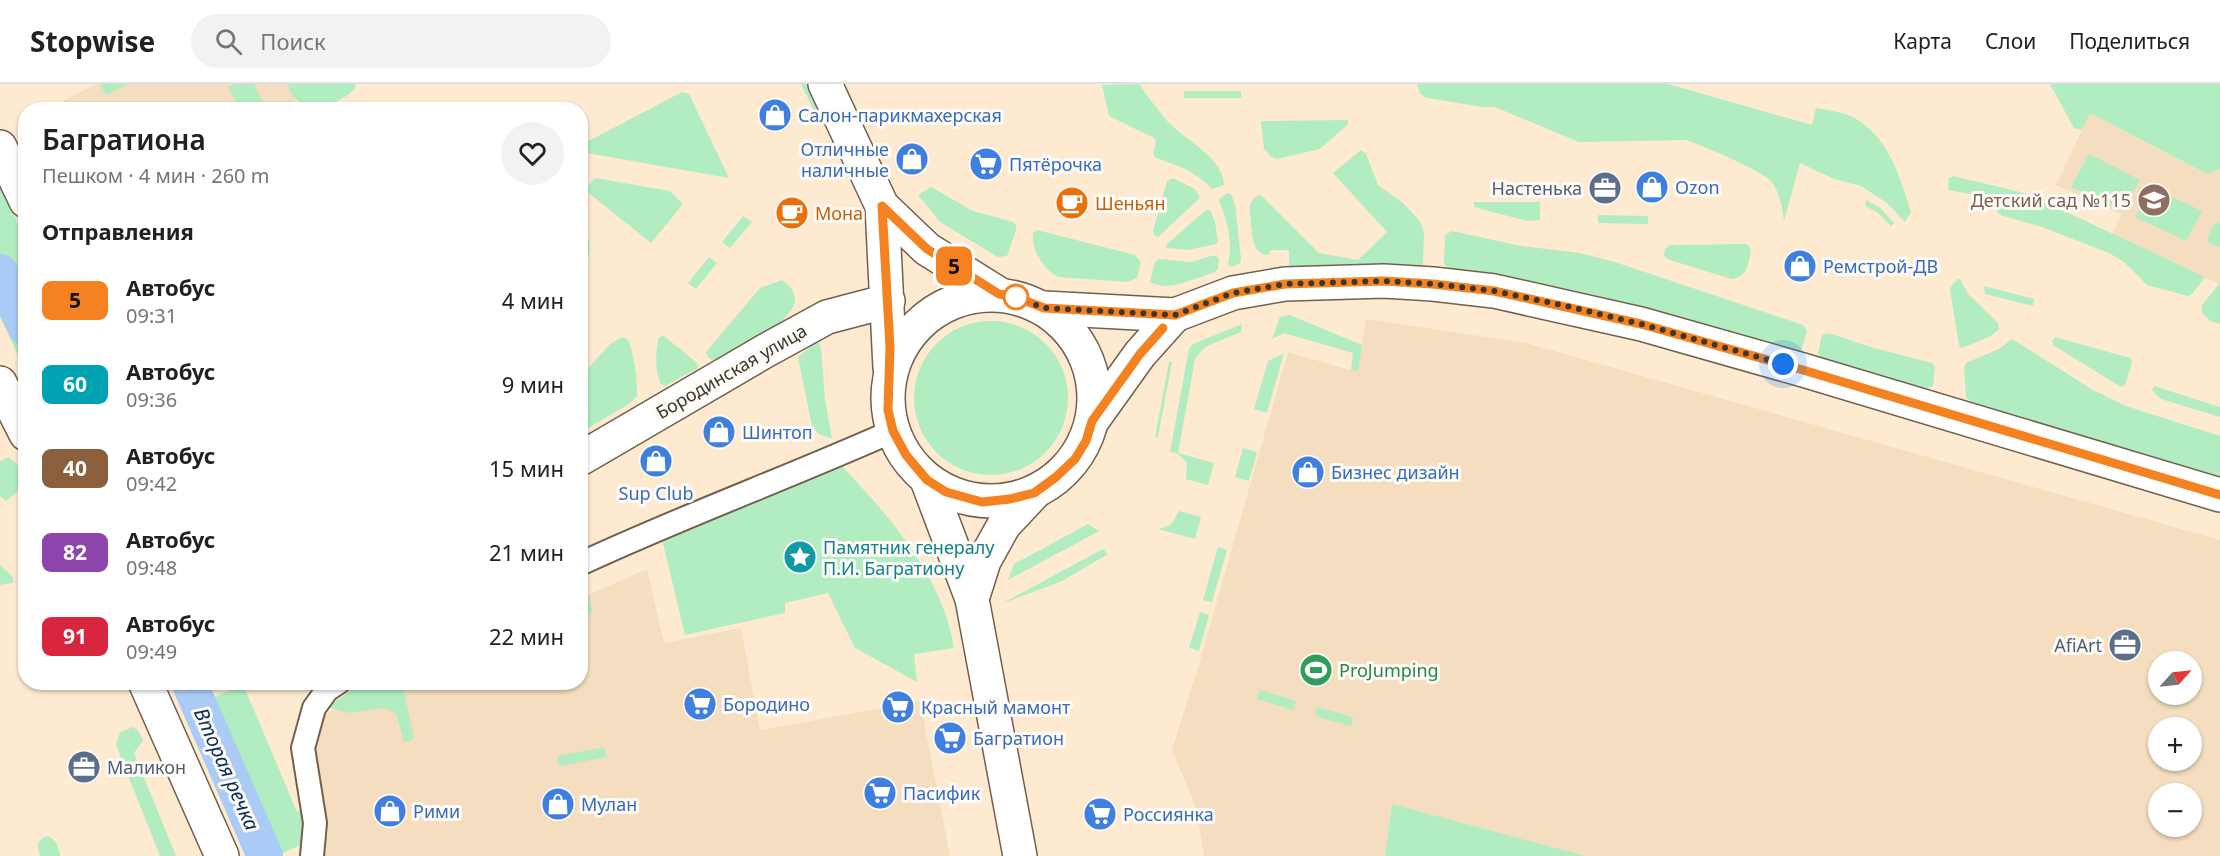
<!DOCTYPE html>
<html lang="ru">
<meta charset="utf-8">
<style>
:root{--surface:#fff;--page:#f2f2f2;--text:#202124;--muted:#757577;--line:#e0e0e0}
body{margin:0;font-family:"Noto Sans",sans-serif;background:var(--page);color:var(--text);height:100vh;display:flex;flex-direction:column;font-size:22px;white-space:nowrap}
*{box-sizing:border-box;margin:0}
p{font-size:20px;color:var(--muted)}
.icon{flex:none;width:33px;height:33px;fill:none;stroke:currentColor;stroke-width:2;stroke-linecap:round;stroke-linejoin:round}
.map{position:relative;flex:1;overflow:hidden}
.sheet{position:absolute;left:18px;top:18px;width:570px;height:588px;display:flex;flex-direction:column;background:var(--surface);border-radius:24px;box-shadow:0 2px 4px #0004}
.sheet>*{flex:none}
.badge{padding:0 12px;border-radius:9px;font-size:21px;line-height:39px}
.needle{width:39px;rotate:63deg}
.tools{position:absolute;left:2148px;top:567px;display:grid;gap:12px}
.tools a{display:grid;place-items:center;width:54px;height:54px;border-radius:50%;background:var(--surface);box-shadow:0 2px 4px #0004;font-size:30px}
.you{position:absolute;width:30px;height:30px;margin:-15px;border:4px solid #fff;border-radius:50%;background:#1a73e8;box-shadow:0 0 0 9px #1a73e833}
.map>.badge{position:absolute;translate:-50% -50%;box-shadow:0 0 0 3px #fff}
h2{padding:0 24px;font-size:22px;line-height:54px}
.round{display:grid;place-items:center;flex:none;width:63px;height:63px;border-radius:32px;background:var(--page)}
.headline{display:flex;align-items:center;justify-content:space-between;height:102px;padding:0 24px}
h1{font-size:28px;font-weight:600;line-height:45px}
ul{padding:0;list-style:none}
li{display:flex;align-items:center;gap:18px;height:84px;padding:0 24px}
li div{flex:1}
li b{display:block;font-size:22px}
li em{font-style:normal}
li .badge{min-width:66px;font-weight:700;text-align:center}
header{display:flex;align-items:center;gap:36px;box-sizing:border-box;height:84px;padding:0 30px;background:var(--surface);border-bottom:2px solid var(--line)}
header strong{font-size:28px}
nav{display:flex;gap:33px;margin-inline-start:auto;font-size:21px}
.search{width:420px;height:54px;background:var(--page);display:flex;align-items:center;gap:15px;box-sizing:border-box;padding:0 21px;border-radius:33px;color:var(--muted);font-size:22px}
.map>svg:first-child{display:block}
</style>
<header>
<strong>Stopwise</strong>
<div class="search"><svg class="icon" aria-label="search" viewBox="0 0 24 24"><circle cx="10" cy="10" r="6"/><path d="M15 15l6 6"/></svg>Поиск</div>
<nav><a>Карта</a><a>Слои</a><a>Поделиться</a></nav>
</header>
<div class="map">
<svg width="2220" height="772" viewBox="0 0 2220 772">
<rect width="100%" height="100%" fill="#fdead1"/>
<g fill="#f4debf" fill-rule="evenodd">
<path d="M96 0H287L299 25 46 26Z"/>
<path d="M2090 29 2206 90 2220 85V200L2112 151 2121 130 2056 101Z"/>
<path d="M1366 235 1526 259 2220 456V772H1586L1392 720 1385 772H1204L1196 724 1172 666 1201 573 1288 268 1357 288ZM2158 578H2192V610H2158ZM2158 644H2192V676H2158ZM2158 710H2192V742H2158Z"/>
<path d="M647 485 664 559 741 544 760 646 920 617 950 772H324L323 768 328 749 312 660 314 643 333 625 355 611 384 599 580 598 581 514Z"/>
</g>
<g fill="#b1edc1">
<path d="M100 0H129L106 11Z"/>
<path d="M234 0H254L266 25H239L228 3Z"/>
<path d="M287 0H355L356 2C350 14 322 25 309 26L293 13Z"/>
<path d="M801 0H812L826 41 820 39Z"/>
<path d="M1139 0C1148 13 1158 26 1168 38 1185 56 1223 73 1224 101L1212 105C1196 88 1178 81 1156 74L1153 70 1156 58 1154 54 1109 32 1102 1Z"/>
<path d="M1417 0H1668L1812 41 1816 24C1828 26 1842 28 1853 33 1889 53 1899 91 1911 128L1905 138 1887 119 1861 102 1834 95 1800 79 1784 137C1782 123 1780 108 1771 97 1764 88 1698 59 1685 56L1579 58 1495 23H1483L1427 14 1420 10Z"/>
<path d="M2050 0H2220V85L2207 90 2090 29 2082 46 2074 44Z"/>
<rect x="1184" y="7" width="57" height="7"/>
<path d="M682 8 689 10 729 94 581 68V61Z"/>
<path d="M1348 36V40L1320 65 1277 75 1271 73 1264 65 1261 37Z"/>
<path d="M1361 66 1366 70 1378 101 1403 119 1420 137 1424 149 1423 181 1418 187 1289 184V166H1270L1269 171C1252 170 1253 154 1251 140 1251 134 1249 127 1250 121 1252 115 1256 113 1260 110L1319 169 1358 176 1387 148 1333 89Z"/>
<path d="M2089 70 2140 96 2123 126 2071 103Z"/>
<path d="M1953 92 2028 110 2205 193 2192 210 2188 212 2147 201 2124 178 2109 169 2042 143 2000 131 1989 117 1982 112 1948 106 1949 94Z"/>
<path d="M595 94 670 107 683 120 651 159 585 106Z"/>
<path d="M1173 94 1195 105 1200 114 1158 153 1154 151 1153 147 1167 97Z"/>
<path d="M0 101 25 156V286L0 233Z"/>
<path d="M931 103 973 127 1013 138 1016 141V146L1007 172 998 173 940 138 918 111Z"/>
<path d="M2151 103 2202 127 2186 157 2135 133Z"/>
<path d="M1228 109 1231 110 1235 120 1241 175 1240 179 1232 183 1228 181C1233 159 1228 138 1219 117L1220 114Z"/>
<path d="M1866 116 1880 124 1894 139 1891 142 1877 128 1865 122Z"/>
<path d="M1474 118H1540V136L1527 137 1474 123Z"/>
<path d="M1206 126H1210L1215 138 1218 157 1216 160 1188 166 1166 164V161Z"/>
<path d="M1598 131 1648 132V140L1598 139Z"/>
<path d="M743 132 752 138 730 164 722 158Z"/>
<path d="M2220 137V163L2207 158 2212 143Z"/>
<path d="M581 143C594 154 591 176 581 188Z"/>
<path d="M1037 146 1135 171 1141 178 1137 194 1128 198 1058 193C1044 185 1031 167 1033 149Z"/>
<path d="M1452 147 1521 162 1580 169 1615 178 1803 241 1807 247 1801 267 1795 269C1722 247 1648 223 1573 206 1533 197 1492 191 1451 186L1444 180 1445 151Z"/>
<path d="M1747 160 1751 166C1748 180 1748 193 1731 195L1667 175 1664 171 1665 165 1669 161Z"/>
<path d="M1211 172H1216L1219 174 1218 185 1215 188C1197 193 1168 209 1150 198L1155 178 1158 175 1191 178Z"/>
<path d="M709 173 717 179 696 205 688 199Z"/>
<path d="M1958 195H1960L1968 210 1998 239 1999 245 1991 252 1962 264 1959 261 1950 206 1951 202Z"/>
<path d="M782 196C827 226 742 261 721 273L712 276 708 274 706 268 760 204Z"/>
<path d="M2219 200H2220V240L2210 237 2202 229V221Z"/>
<path d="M1984 202 2034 215 2033 222 1985 210Z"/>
<path d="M1290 231 1362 261 1358 288 1351 286 1353 269 1284 249 1272 255 1280 233Z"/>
<circle cx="991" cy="314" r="77"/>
<path d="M1242 240 1241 248 1205 263 1195 275 1178 369 1214 379 1208 401 1186 395 1187 379 1177 369 1170 368 1189 265 1193 260Z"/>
<path d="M1829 249 1874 264 1932 279 1935 283 1933 302 1925 305 1821 274 1818 269 1822 251Z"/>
<path d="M664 252 697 279 698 284 665 302 660 299C655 283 655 269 659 253Z"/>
<path d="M622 253 628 256C635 274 637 293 637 312L629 320 581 348V292L610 260Z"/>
<path d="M2055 253 2130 274 2132 278 2125 301 2121 303 2053 261 2052 257Z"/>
<path d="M2012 255 2093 306 2126 322 2220 352V393L1976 322 1966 313 1964 284 1966 279 1999 265Z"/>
<path d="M815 259H819L821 264 825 316 832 355 819 350 812 342 798 273Z"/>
<path d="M1284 269 1267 329 1254 325 1268 277Z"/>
<path d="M1169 278H1172L1158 353H1155Z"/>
<path d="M2154 302 2220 323V333L2161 315 2152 306Z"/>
<path d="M1243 364 1257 368 1249 397 1235 393Z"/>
<path d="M9 373C20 382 26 391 25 406L22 404 6 417 0 412V377Z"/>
<path d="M843 383C890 433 944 495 954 564L914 570 917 598 855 564 828 509 785 519V529L685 551 662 455Z"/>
<path d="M1179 427 1201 433 1195 455 1158 445 1171 441Z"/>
<path d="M1088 440 1099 447 1008 496 1014 480Z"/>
<path d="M1218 463 1227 466 1212 518 1203 516Z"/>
<path d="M1103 465 1108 470 1062 497 1001 520Z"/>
<path d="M0 481 13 493V499L0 501Z"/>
<path d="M587 511 589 513 592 526 589 531 581 534V514Z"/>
<path d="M1200 528 1209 531 1199 567 1189 564Z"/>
<path d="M361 599H402L414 654 410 657 404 658 396 629 384 624 349 629 328 623Z"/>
<path d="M243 600 297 728 306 724 303 760 276 772 250 769 187 626Z"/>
<path d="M1260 606 1296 617 1293 626 1257 615Z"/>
<path d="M1317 623 1353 633 1351 642 1315 632Z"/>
<path d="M133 643 138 646 143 656 134 669 176 772H160L116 661 120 648Z"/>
<path d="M605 663 607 673 559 682 557 672Z"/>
<path d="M1392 720 1586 772H1385Z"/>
<path d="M47 752C57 755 58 763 60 772H40C37 762 36 756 47 752Z"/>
</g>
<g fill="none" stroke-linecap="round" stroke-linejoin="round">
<g stroke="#a9cbf5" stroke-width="36">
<path d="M0 188 26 244"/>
<path d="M189 598 265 772"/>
</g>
<g stroke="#71614c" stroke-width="26">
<g id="minor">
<path d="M580 480C683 432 790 393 893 347"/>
<path d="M312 772 315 739 303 664 314 624 327 606 339 598"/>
</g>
</g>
<g stroke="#71614c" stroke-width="36">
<g id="secondary">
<path d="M0 63 26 117"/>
<path d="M1044 224 1175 231 1233 209 1285 200 1384 197 1433 200 1494 207 1641 240 1803 286 2220 411"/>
<path d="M0 299 26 350"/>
<path d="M1092 337 1140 270 1175 231"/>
<path d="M580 375 765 267 827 233 888 217"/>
<path d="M145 598 222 772"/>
</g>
</g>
<g stroke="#71614c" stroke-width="36">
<g id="primary">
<path d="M825 0 882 122 927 165 999 210"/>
<path d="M882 122 890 284"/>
<circle cx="991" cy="314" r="103"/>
<path d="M927 396 972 515 1020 772"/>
<path d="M972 515 984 477 1004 441 1034 409"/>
</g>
</g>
<use href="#minor" stroke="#fff" stroke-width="22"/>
<use href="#secondary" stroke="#fff" stroke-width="33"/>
<use href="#primary" stroke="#fff" stroke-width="33"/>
</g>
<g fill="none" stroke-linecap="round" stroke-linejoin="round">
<g stroke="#fff" stroke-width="14">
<path id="line" d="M1163 244 1140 270 1092 337 1086 357 1075 375 1056 393 1034 409 1010 415 982 418 946 408 927 396 906 371 893 347 888 326 890 263 882 122 927 165 999 210 1016 213 1044 224 1175 231 1233 209 1285 200 1384 197 1433 200 1494 207 1641 240 1803 286 2220 411"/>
</g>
<use href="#line" stroke="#f58220" stroke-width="9"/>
<path stroke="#3d362c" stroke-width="6" stroke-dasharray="0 10.8" d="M1016 213 1044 224 1175 231 1233 209 1285 200 1384 197 1433 200 1494 207 1566 222 1641 240 1783 280"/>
</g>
<defs>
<g id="shop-disc" transform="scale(1.725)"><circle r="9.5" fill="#3f7fe0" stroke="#fefaf5"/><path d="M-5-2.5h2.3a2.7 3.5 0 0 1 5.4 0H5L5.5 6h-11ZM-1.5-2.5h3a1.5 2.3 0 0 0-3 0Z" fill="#fff"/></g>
<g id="supermarket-disc" transform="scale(1.725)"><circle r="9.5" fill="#3f7fe0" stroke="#fefaf5"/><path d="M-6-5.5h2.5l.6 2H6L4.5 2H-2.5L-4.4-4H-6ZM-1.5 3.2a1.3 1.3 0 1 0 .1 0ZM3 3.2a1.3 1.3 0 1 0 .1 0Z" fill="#fff"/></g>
<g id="office-disc" transform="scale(1.725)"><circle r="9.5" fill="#5c6f8a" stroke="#fefaf5"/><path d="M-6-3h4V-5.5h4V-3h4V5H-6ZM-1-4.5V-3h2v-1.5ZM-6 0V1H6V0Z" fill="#fff"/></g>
<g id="school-disc" transform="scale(1.725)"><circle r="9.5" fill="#8d6e63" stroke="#fefaf5"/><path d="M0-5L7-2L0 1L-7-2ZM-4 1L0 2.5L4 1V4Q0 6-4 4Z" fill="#fff"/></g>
<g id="cafe-disc" transform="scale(1.725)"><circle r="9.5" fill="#e8710a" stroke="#fefaf5"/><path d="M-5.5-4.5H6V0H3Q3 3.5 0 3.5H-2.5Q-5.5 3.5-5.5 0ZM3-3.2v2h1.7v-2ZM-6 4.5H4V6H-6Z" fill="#fff"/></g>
<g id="sight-disc" transform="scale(1.725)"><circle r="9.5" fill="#0f9aa8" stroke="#fefaf5"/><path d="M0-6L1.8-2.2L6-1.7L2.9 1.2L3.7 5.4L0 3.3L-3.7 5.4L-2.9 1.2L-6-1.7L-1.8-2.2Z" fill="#fff"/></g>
<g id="stadium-disc" transform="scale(1.725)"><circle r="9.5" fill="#2e9e5b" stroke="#fefaf5"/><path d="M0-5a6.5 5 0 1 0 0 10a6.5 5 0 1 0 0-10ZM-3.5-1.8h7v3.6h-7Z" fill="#fff"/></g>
</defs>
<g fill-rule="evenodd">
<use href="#shop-disc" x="775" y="31"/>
<use href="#shop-disc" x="912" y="75"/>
<use href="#supermarket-disc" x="986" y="80"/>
<use href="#shop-disc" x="1652" y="103"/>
<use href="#office-disc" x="1605" y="104"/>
<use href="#school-disc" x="2154" y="116"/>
<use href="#cafe-disc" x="1072" y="119"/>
<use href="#cafe-disc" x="792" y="129"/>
<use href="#shop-disc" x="1800" y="182"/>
<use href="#shop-disc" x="719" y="348"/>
<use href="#shop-disc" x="656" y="377"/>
<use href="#shop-disc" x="1308" y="388"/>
<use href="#sight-disc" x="800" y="473"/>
<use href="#office-disc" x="2125" y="561"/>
<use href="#stadium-disc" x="1316" y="586"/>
<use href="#supermarket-disc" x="700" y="620"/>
<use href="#supermarket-disc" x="898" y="623"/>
<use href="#supermarket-disc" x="950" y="654"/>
<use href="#office-disc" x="84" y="683"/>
<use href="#supermarket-disc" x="880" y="709"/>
<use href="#shop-disc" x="558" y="720"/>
<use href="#shop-disc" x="390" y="727"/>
<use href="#supermarket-disc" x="1100" y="730"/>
</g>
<circle fill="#fff" stroke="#f58220" stroke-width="3" cx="1016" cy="213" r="12"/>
<g text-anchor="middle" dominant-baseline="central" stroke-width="6" stroke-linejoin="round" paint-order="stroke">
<g font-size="18" fill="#366cbe" stroke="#fefaf5" text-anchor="start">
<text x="798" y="31">Салон-парикмахерская</text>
<text x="889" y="65" text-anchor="end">Отличные<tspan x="889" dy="21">наличные</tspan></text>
<text x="1009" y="80">Пятёрочка</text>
<text x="1675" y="103">Ozon</text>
<text x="1823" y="182">Ремстрой-ДВ</text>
<text x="742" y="348">Шинтоп</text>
<text x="1331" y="388">Бизнес дизайн</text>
<text x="656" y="409" text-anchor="middle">Sup Club</text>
<text x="723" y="620">Бородино</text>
<text x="921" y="623">Красный мамонт</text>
<text x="973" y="654">Багратион</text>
<text x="903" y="709">Пасифик</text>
<text x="581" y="720">Мулан</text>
<text x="413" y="727">Рими</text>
<text x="1123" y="730">Россиянка</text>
</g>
<g font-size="18" fill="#4e5e75" stroke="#fefaf5" text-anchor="end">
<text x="1582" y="104">Настенька</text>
<text x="2102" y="561">AfiArt</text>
<text x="107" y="683" text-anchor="start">Маликон</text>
</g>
<g font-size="18" fill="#785e54" stroke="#fefaf5" text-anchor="end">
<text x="2131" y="116">Детский сад №115</text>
</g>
<g font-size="18" fill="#c56008" stroke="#fefaf5" text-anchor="start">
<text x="1095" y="119">Шеньян</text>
<text x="815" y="129">Мона</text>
</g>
<g font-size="18" fill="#3d362c" stroke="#fefaf5">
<text transform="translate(731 287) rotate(-30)">Бородинская улица</text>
</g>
<g font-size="18" fill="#0d838f" stroke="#fefaf5" text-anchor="start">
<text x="823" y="463">Памятник генералу<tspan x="823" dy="21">П.И. Багратиону</tspan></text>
</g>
<g font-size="18" fill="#27864d" stroke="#fefaf5" text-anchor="start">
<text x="1339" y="586">ProJumping</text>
</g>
<g font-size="20" font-style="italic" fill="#042d57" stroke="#fefaf5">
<text transform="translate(227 685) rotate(66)">Вторая речка</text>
</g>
</g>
</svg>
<div class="tools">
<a><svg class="needle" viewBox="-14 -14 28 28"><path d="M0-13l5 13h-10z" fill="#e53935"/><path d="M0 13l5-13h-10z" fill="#757577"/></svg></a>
<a>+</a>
<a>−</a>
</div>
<div class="you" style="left:1783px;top:280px"></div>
<b class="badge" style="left:954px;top:182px;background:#f58220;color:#111">5</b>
<section class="sheet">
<div class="headline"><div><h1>Багратиона</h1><p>Пешком · 4 мин · 260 m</p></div><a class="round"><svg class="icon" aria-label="heart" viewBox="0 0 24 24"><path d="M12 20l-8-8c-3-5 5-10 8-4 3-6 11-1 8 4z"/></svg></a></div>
<h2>Отправления</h2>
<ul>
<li><span class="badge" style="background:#f58220;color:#111">5</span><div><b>Автобус</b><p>09:31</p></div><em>4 мин</em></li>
<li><span class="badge" style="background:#00a3b4;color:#fff">60</span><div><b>Автобус</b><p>09:36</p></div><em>9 мин</em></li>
<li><span class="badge" style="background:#8b5e3c;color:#fff">40</span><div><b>Автобус</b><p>09:42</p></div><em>15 мин</em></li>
<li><span class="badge" style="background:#8e44ad;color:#fff">82</span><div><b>Автобус</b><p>09:48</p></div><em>21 мин</em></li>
<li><span class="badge" style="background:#d7263d;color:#fff">91</span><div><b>Автобус</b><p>09:49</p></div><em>22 мин</em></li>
</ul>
</section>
</div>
